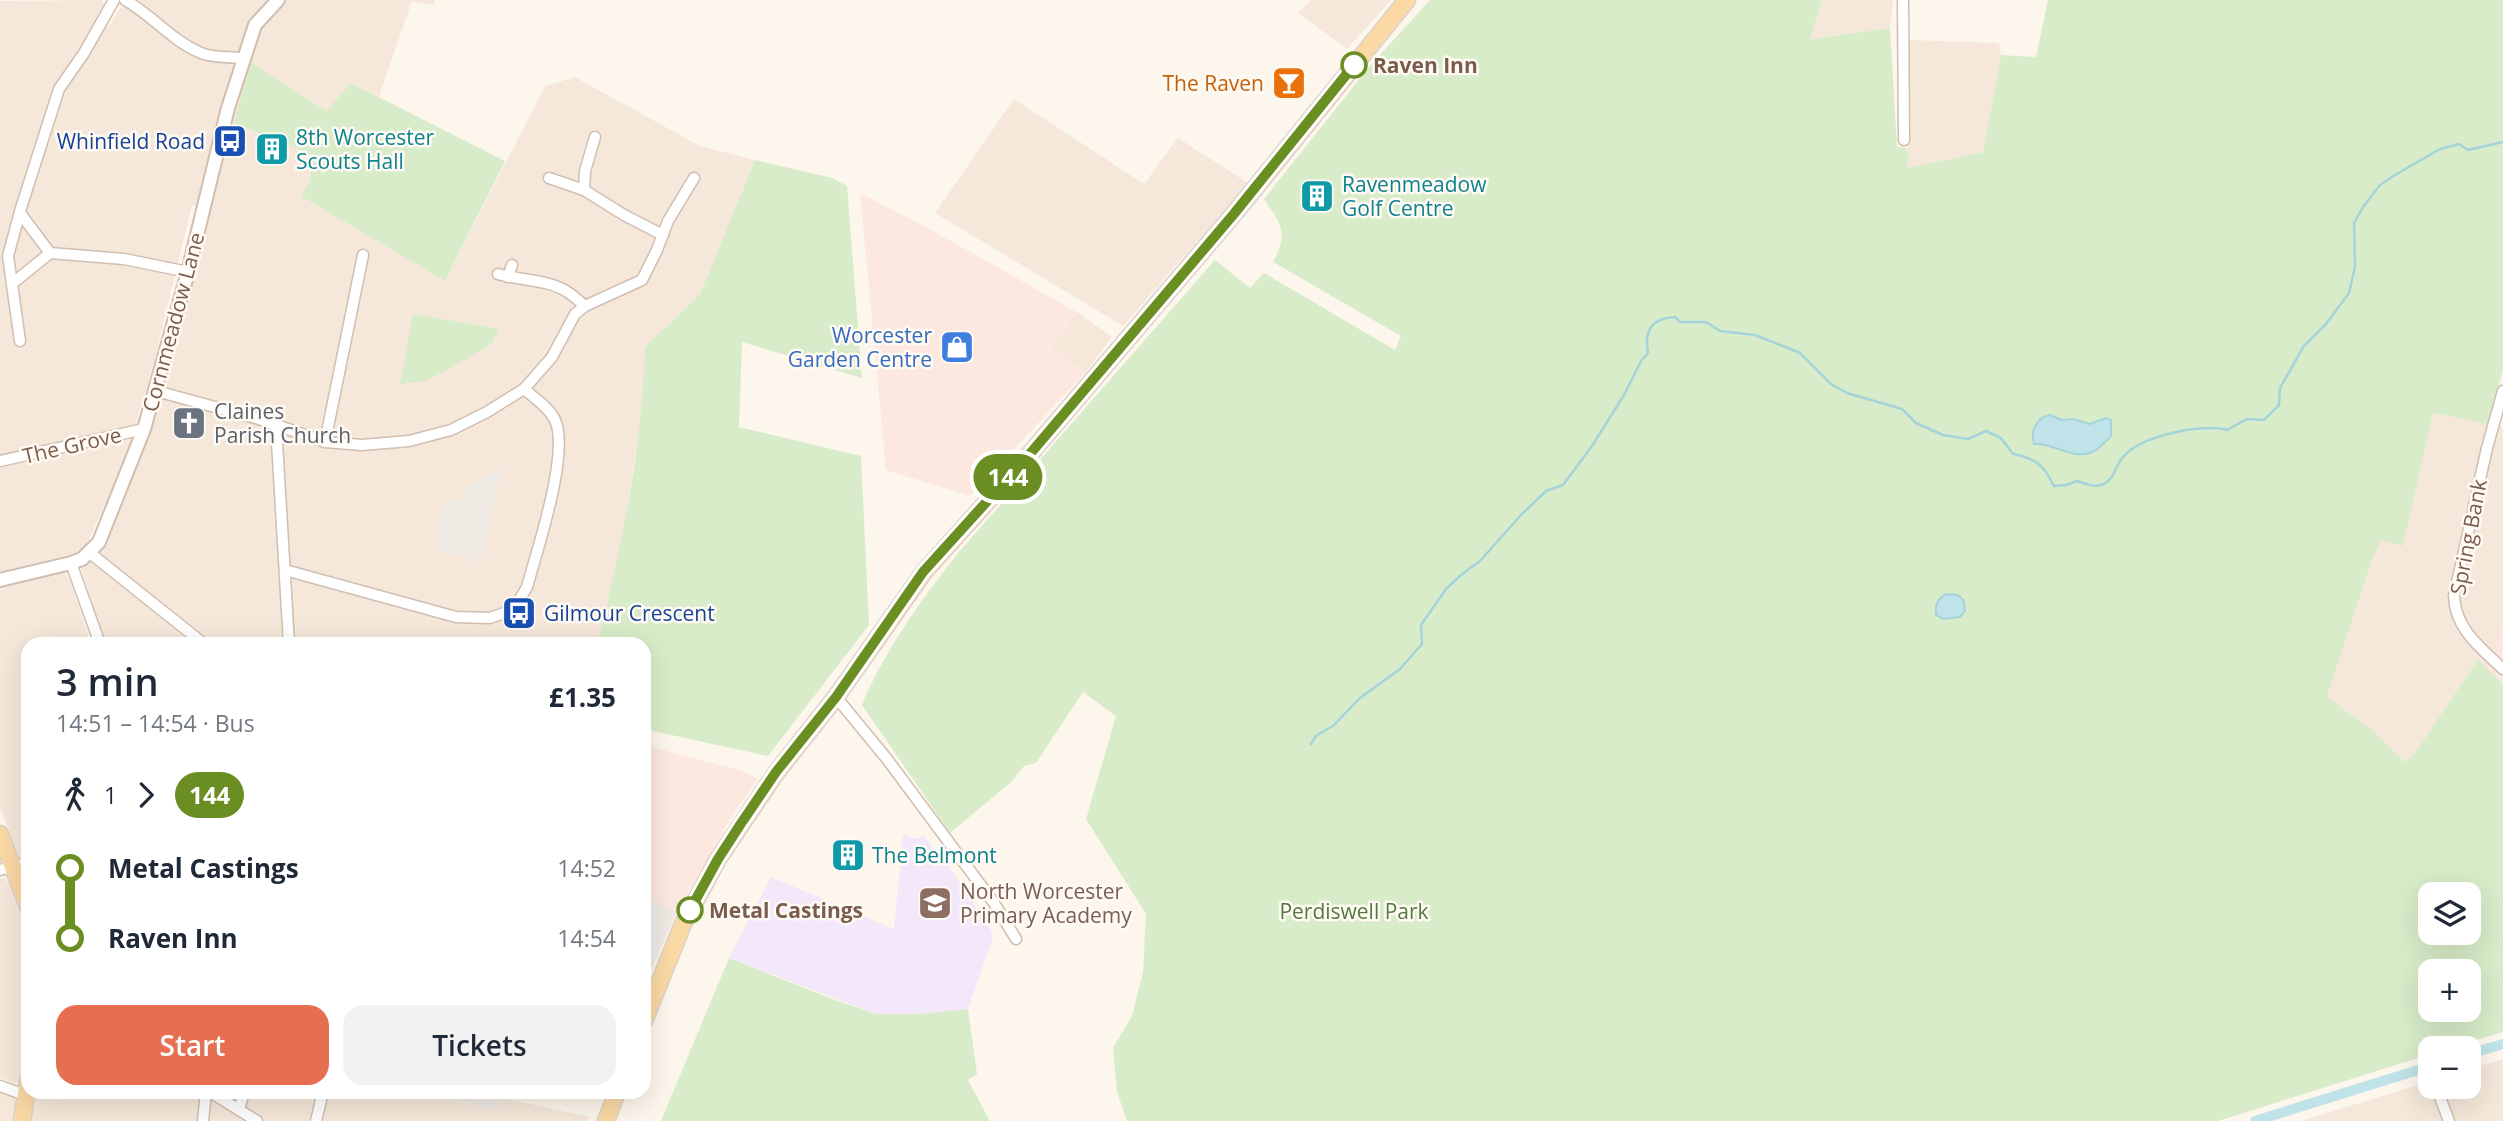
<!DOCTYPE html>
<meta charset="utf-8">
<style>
:root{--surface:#fff;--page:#f2f2f3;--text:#1f2937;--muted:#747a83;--accent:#e76f51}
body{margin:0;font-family:"Open Sans",sans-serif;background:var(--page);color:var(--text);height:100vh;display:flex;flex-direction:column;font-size:26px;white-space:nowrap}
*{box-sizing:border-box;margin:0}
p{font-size:23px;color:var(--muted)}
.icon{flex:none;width:38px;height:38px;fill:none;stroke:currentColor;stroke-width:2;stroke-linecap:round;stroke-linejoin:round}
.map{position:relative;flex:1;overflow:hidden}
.sheet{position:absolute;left:21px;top:637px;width:630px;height:462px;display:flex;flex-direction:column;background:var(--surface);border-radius:21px;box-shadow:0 7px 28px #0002}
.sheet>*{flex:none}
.badge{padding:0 14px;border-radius:23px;font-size:24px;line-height:46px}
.fabs{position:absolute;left:2418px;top:882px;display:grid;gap:14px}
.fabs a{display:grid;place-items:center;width:63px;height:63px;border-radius:14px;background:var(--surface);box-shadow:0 7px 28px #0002;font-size:35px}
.map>.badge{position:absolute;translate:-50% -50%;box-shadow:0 0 0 4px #fff}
.legs{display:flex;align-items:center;gap:10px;height:77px;padding:0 35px;font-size:23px}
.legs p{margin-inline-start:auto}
.summary{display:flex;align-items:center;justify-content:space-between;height:119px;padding:0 35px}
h1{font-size:38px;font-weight:600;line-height:52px}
.primary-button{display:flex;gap:14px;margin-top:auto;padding:14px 35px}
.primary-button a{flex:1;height:80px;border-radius:21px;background:var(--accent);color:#fff;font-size:28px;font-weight:600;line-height:80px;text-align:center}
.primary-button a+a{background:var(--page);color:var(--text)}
ul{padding:0 35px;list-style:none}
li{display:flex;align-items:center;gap:24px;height:70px;font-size:26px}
li i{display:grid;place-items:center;width:10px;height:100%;margin:0 9px;background:currentColor}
li i::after{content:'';width:18px;height:18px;margin:-9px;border:5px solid;border-radius:50%;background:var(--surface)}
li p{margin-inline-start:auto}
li:first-child i{background:linear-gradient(#0000 50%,currentColor 0)}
li:last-child i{background:linear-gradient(currentColor 50%,#0000 0)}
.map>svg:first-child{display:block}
</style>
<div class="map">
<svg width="2503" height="1121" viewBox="0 0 2503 1121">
<rect width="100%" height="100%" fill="#fdf6ec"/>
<g fill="#f5e8da" fill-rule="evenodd">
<path d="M102 0 104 4 95 20 109 27 119 9 123 7 140 17 146 6 138 0H435L433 5 412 1 379 96 351 83 326 112 235 123 313 155 310 182 302 196 445 281 545 86 575 77 700 146 755 160 700 294 645 347 643 404 621 547 597 644H105L80 565 102 550 111 533 160 405 211 209 192 205 155 358 124 465 87 543 76 553 0 572V1ZM502 469 437 550 449 500 468 501 466 487Z"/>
<path d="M1311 0H1391L1347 49 1298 13Z"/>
<path d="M1822 0H1893L1890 28 1809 39Z"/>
<path d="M1909 40 1999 43 2001 55 1983 152 1907 168Z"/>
<path d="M1014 99 1144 184 1178 138 1248 183 1123 326 935 213Z"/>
<path d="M1077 312 1112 337 1085 373 1051 348Z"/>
<path d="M2433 413 2503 427V623L2496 656 2478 659 2415 753 2405 762 2372 730 2327 697 2372 560 2381 540 2403 545Z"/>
<path d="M61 571 67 575 71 583 91 644H28V857H20L0 808V585Z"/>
<path d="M4 878 8 883 27 929 28 938V1045L21 1081 14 1083 0 1078V879Z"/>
<path d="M2503 1059V1121H2455L2446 1101 2447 1098 2453 1094 2451 1087H2469V1069Z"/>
<path d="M2431 1081V1087H2436L2422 1091 2425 1098H2433L2436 1100 2444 1121H2301Z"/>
<path d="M0 1092 15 1097 17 1104 15 1121H0Z"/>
<path d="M32 1092H417L498 1111 502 1098 590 1117 588 1121H28Z"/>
</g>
<g fill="#fde8e0">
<path d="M860 193 926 227 1077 312 1051 348 1085 373 970 496 886 470Z"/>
<path d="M2502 623H2503V684L2478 659 2496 656Z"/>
<path d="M644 745 742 771 758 779 735 811 677 911 644 895Z"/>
</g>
<g fill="#efe9e4">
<path d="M502 468 480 564 475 559 437 550V520L449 500 467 501 465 488Z"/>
<path d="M644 895 677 911 644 986Z"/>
<path d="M417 1092H504L498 1111Z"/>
</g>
<path fill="#f3e8fa" d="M903 835 917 839 924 835 938 856 944 859 991 930 993 937 968 1009 921 1014H876L729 958 771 877 894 929Z"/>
<g fill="#d8ecc9" fill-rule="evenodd">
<path d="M1430 0H1822L1810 39 1890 28 1897 147H1905L1909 154 1907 168 1983 152 2001 55 2036 57 2048 0H2503V370L2488 424 2433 413 2403 546 2381 541 2372 560 2327 697 2372 730 2405 762 2415 753 2478 659 2503 684V1032L2449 1048H2431V1054L2218 1121H1127L1117 1092 1113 1048 1132 1016 1143 972 1146 914 1086 819 1116 716 1083 692 1036 763 1024 766 1011 782 950 833 862 705C886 648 921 600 959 552L1215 260 1250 288 1264 273 1395 350 1401 336 1273 262C1289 233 1281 224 1264 199L1369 67ZM2431 894H2469V933H2431ZM2431 971H2469V1010H2431Z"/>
<path d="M251 62 326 111 351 83 505 161 445 281 301 196 310 181 313 155 234 123Z"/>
<path d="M755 160 832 178 847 186 862 378 742 342 739 427 861 456 869 625 768 756 644 729V644H597C622 546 642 448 645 347L700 294Z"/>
<path d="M413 314 499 329 491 344 456 365 425 381 400 384Z"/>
<path d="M729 958 832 999 876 1014H921L968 1009 977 1074 968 1080 990 1121H661Z"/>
</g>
<g fill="#bfe3e8" stroke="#a5d3da" stroke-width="2">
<path d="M2050 415 2062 420 2073 419 2090 424 2106 418 2111 420V436C2106 441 2100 448 2094 451 2074 462 2054 442 2034 444 2030 431 2037 417 2050 415Z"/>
<path d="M1946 594 1958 595 1964 601 1965 611 1960 617 1943 619 1936 615C1935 604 1937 600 1946 594Z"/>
</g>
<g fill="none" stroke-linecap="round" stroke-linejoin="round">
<path stroke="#a5d3da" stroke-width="2.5" d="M1311 744 1316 736 1334 725 1360 698 1400 669 1422 644 1421 625 1446 589 1461 575 1480 561 1521 515 1546 491 1563 485 1592 446 1624 395 1641 361 1648 353C1644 330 1652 318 1675 317L1680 322H1706L1720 331 1755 335 1800 353 1831 384 1847 393 1902 409 1916 423 1943 435 1968 439 1986 431 2001 438 2013 454C2035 458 2044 465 2054 486L2066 485 2077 481C2086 484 2095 488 2104 484 2115 478 2115 466 2123 457 2140 436 2202 423 2227 430L2247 419 2264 420 2279 405 2280 388 2304 346 2326 324 2349 293 2355 267 2354 223 2363 207 2380 185 2395 175 2440 149 2459 144 2468 150 2503 142"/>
<g stroke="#bfe3e8" stroke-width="10">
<path d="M2469 1054 2503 1044"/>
<path d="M2255 1121 2431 1066"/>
</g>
<g stroke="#d1beb0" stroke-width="13">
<g id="minor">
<path d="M125 0C152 15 172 41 201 53 213 58 231 57 244 58"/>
<path d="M1903 0 1904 140"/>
<path d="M595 137 585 171 584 190 624 215 663 235"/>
<path d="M549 178 584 190"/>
<path d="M20 213 50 253 124 259 188 272"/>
<path d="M498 274C519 280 549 280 566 291 573 295 579 301 585 306"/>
<path d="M508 277 512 265"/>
<path d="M13 283 50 253"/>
<path d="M20 341 8 256 21 208 59 89 84 53 114 0"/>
<path d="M156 391 259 419 325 442 362 445 409 441 451 430 487 412 524 389 552 357 575 314 585 306 642 280 657 250 668 221 694 178"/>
<path d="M2503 391 2487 448 2454 596C2455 629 2481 648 2503 669"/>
<path d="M276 425 289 644"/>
<path d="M325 442 363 255"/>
<path d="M0 461 144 429"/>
<path d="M90 553 204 644"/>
<path d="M71 563 100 644"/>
<path d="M285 570 456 617 490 618 504 613 518 602 527 587C537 550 570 453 555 420 549 407 534 398 524 389"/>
<path d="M836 697 887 759 994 903 1016 939"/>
<path d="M0 870 28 863"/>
<path d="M0 1086 25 1095"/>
<path d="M210 1092 257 1121"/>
<path d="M2438 1092 2449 1121"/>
<path d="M239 1110 244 1092"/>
<path d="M203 1121 206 1092"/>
<path d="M316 1121 323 1092"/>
</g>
</g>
<g stroke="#d1beb0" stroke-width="16">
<path id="tertiary" d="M0 580 71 563 82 559 99 542 144 429 188 272 228 108 255 25 278 0"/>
</g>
<g stroke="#dad1cd" stroke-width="19">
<g id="primary">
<path d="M0 834 28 906"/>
<path d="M644 1021 683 924 718 859 776 773 836 697 924 572 1029 455 1243 203 1407 0"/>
<path d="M22 1121 28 1082"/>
<path d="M606 1121 617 1092"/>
</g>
</g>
<use href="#minor" stroke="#fff" stroke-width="10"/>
<use href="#tertiary" stroke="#fff" stroke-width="12"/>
<use href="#primary" stroke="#fbd9a5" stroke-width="16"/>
</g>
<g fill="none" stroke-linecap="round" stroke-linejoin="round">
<g stroke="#fff" stroke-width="16">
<path id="line-1" d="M690 910 718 859 740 825 776 772 836 697 923 572 1029 455 1233 215 1354 65"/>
</g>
<use href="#line-1" stroke="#6b8e23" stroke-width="10"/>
</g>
<defs>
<g id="bar-square" transform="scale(1.75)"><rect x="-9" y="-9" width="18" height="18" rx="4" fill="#e8710a" stroke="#fffaf3"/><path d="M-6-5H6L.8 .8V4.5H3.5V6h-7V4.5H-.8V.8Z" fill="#fff"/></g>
<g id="bus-square" transform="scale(1.75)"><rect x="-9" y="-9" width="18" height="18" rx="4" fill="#1a4fb4" stroke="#fffaf3"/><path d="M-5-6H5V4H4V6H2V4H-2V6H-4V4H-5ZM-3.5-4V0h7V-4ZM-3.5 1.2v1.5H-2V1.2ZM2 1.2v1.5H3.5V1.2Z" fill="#fff"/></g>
<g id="building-square" transform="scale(1.75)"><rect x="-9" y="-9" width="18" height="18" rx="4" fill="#0f9aa8" stroke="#fffaf3"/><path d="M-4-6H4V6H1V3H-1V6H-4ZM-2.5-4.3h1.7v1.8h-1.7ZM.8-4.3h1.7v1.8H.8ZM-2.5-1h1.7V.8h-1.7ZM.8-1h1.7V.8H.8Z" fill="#fff"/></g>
<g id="shop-square" transform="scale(1.75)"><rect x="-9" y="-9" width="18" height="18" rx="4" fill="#3f7fe0" stroke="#fffaf3"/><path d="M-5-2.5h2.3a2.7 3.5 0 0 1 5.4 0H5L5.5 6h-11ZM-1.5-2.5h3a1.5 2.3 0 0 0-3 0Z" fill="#fff"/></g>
<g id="church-square" transform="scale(1.75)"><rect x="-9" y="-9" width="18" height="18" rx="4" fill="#6b7280" stroke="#fffaf3"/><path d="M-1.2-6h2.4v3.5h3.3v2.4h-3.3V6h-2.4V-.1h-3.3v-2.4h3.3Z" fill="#fff"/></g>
<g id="school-square" transform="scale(1.75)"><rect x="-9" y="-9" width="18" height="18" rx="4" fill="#8d6e63" stroke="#fffaf3"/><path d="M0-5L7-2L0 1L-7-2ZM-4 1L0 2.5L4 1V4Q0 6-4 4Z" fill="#fff"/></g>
</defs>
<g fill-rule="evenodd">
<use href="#bar-square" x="1289" y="83"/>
<use href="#bus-square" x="230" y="141"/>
<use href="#building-square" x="272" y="149"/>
<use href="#building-square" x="1317" y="196"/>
<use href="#shop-square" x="957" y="347"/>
<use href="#church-square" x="189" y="423"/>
<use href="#bus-square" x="519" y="613"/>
<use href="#building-square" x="848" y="855"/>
<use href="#school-square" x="935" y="903"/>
</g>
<g fill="#fff" stroke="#6b8e23" stroke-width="3.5">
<circle cx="1354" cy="65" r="12"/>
<circle cx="690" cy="910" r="12"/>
</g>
<g text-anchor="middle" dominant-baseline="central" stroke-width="5" stroke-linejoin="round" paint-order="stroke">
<g font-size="21" font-weight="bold" fill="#7a5c4d" stroke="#fffaf3" text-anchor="start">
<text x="1373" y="65">Raven Inn</text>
<text x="709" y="910">Metal Castings</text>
</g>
<g font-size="21" fill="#c56008" stroke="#fffaf3" text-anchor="end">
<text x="1264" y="83">The Raven</text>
</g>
<g font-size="21" fill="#0d838f" stroke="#fffaf3" text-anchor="start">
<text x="296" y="137">8th Worcester<tspan x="296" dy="24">Scouts Hall</tspan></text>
<text x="1342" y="184">Ravenmeadow<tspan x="1342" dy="24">Golf Centre</tspan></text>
<text x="872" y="855">The Belmont</text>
</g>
<g font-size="21" fill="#164399" stroke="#fffaf3" text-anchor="end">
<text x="205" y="141">Whinfield Road</text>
<text x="544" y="613" text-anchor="start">Gilmour Crescent</text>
</g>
<g font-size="21" fill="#7a5c4d" stroke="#fffaf3">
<text transform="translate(173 322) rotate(-75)">Cornmeadow Lane</text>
<text transform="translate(72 445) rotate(-13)">The Grove</text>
<text transform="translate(2468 537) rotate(-79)">Spring Bank</text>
</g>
<g font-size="21" fill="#366cbe" stroke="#fffaf3" text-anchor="end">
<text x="932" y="335">Worcester<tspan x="932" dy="24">Garden Centre</tspan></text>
</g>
<g font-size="21" fill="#5b616d" stroke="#fffaf3" text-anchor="start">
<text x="214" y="411">Claines<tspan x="214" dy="24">Parish Church</tspan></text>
</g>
<g font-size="21" fill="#785e54" stroke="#fffaf3" text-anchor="start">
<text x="960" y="891">North Worcester<tspan x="960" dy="24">Primary Academy</tspan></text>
</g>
<g font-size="21" fill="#537a41" stroke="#fffaf3">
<text x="1354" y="911">Perdiswell Park</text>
</g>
</g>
</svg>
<div class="fabs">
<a><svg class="icon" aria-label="layers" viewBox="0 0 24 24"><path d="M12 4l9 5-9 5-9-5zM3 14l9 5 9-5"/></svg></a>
<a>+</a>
<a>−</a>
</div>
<b class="badge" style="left:1008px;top:477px;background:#6b8e23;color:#fff">144</b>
<section class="sheet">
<div class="summary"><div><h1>3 min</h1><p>14:51 – 14:54 · Bus</p></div><b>£1.35</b></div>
<div class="legs"><svg class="icon" aria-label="walk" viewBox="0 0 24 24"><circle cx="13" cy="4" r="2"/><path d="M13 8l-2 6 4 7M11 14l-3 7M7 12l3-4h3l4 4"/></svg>1<svg class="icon" aria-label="forward" viewBox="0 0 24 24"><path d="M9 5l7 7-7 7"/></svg><b class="badge" style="background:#6b8e23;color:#fff">144</b></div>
<ul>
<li><i style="color:#6b8e23"></i><b>Metal Castings</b><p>14:52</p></li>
<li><i style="color:#6b8e23"></i><b>Raven Inn</b><p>14:54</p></li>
</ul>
<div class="primary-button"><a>Start</a><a>Tickets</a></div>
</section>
</div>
